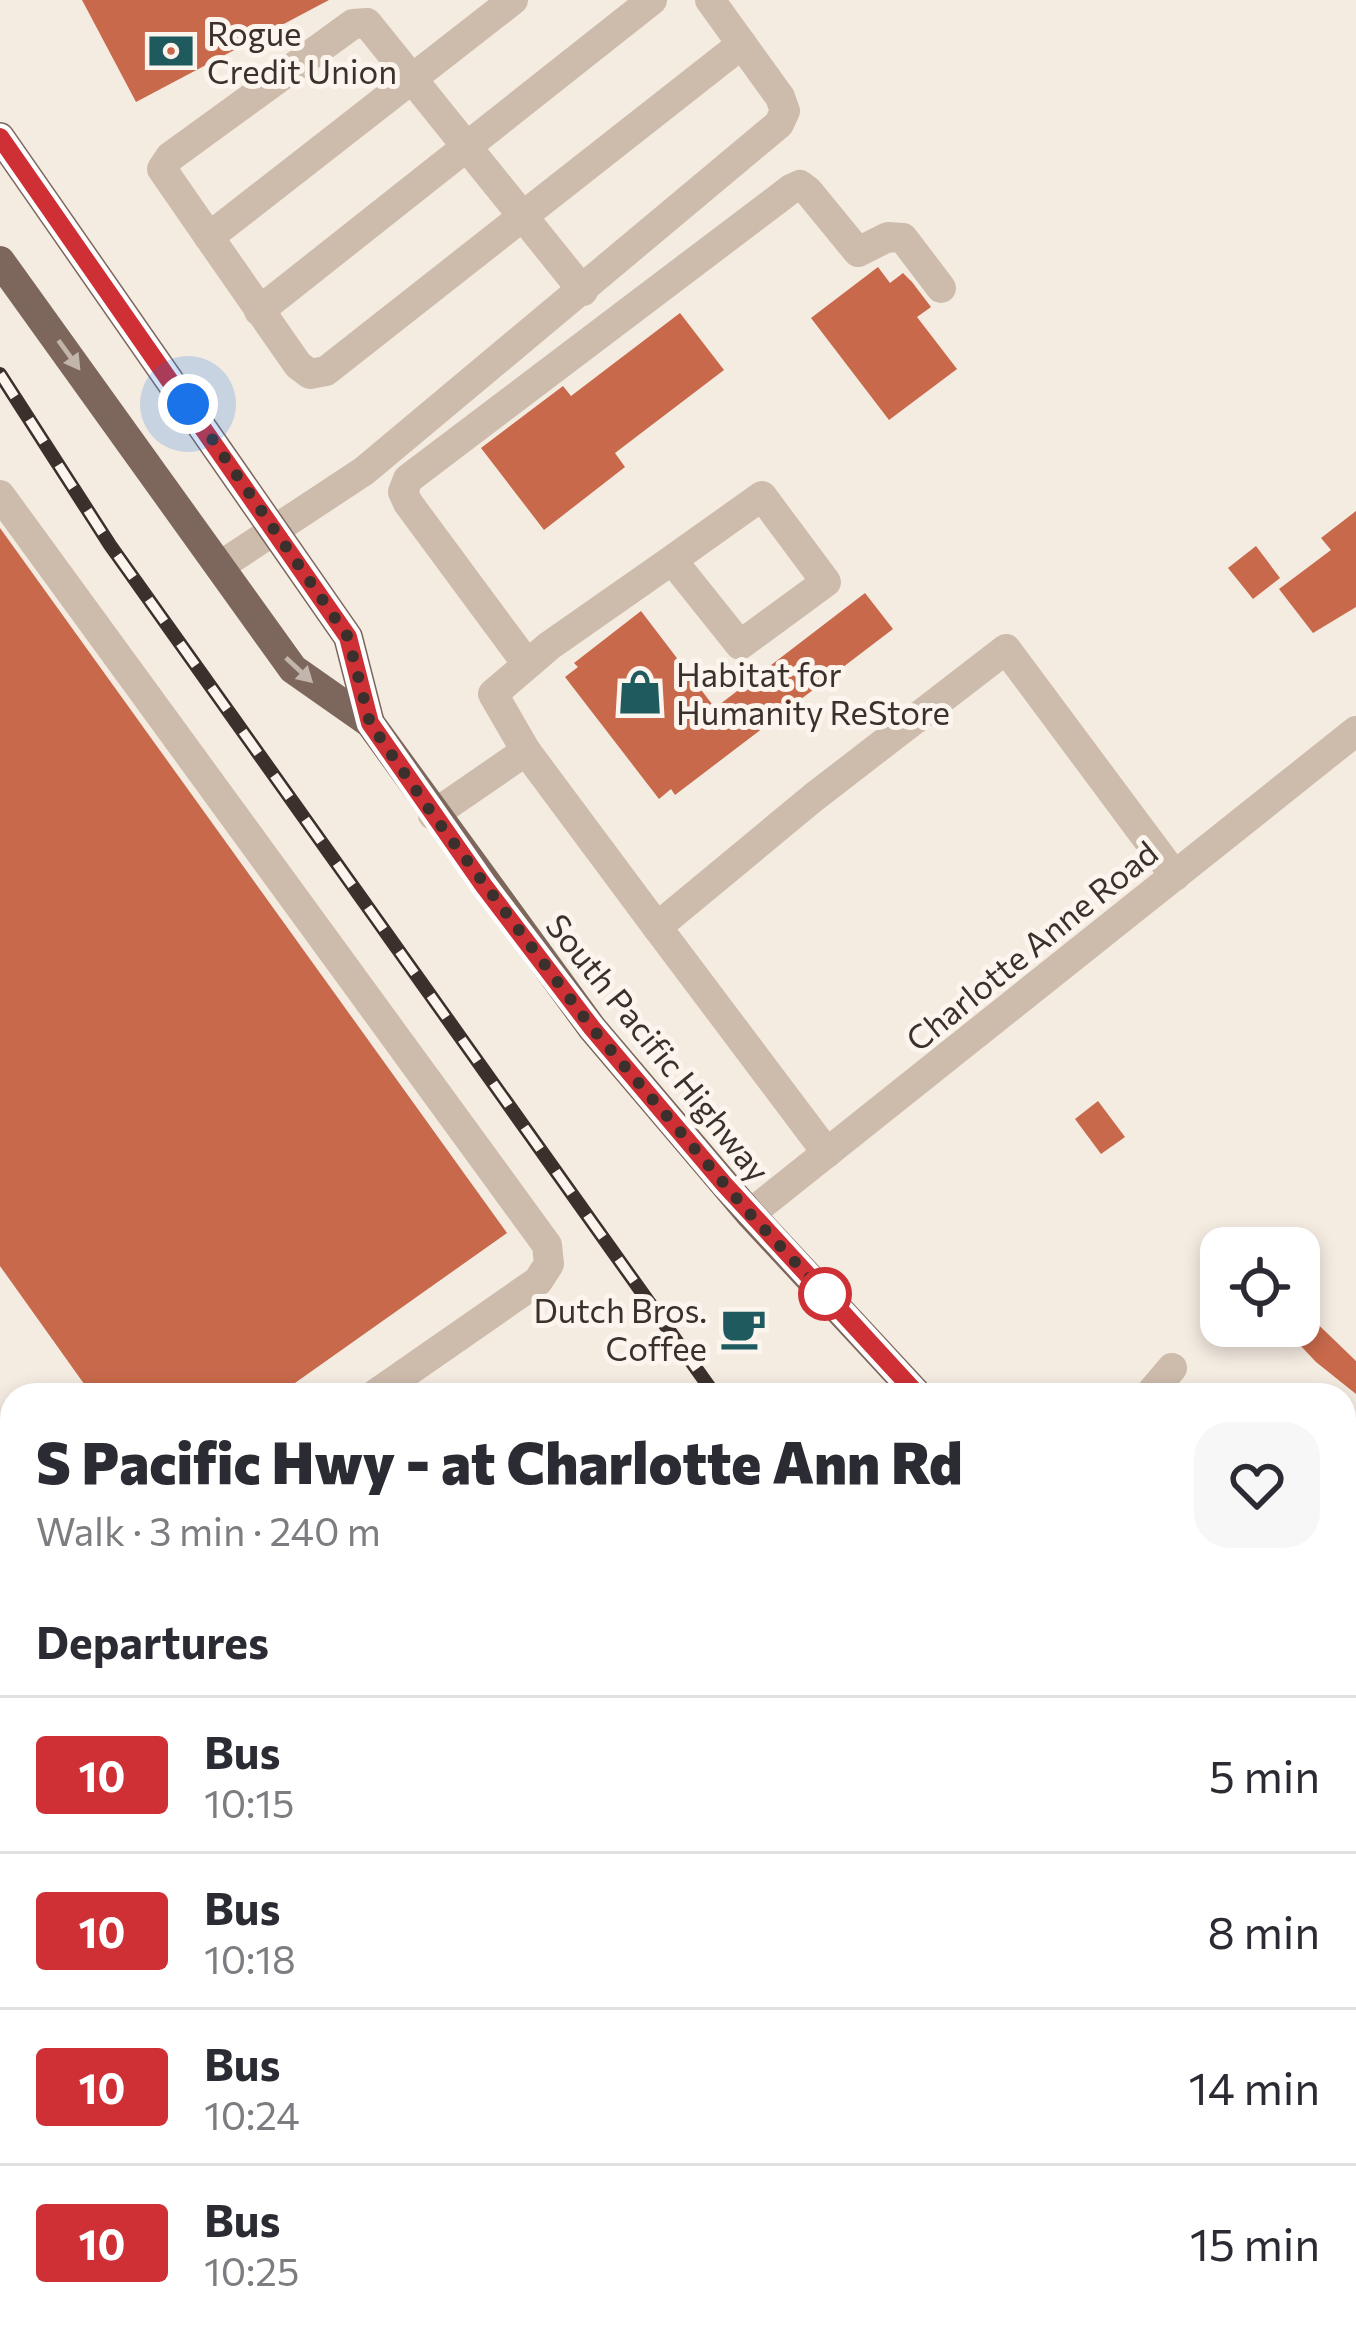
<!DOCTYPE html>
<meta charset="utf-8">
<style>
:root{--surface:#fff;--page:#f7f7f7;--text:#2b2b33;--muted:#7c7c81;--line:#e1e1e2}
body{margin:0;font-family:Commissioner,sans-serif;background:var(--page);color:var(--text);height:100vh;display:flex;flex-direction:column;font-size:45px;white-space:nowrap}
*{box-sizing:border-box;margin:0}
p{font-size:39px;color:var(--muted)}
.icon{flex:none;width:66px;height:66px;fill:none;stroke:currentColor;stroke-width:2;stroke-linecap:round;stroke-linejoin:round}
.map{position:relative;flex:1;overflow:hidden}
.drawer{position:absolute;left:0px;top:1383px;width:1356px;height:960px;display:flex;flex-direction:column;background:var(--surface);border-radius:36px 36px 0 0;box-shadow:0 6px 18px #0003}
.drawer>*{flex:none}
.badge{padding:0 24px;border-radius:9px;font-size:42px;line-height:78px}
.controls{position:absolute;left:1200px;top:1227px;display:grid;gap:24px}
.controls a{display:grid;place-items:center;width:120px;height:120px;border-radius:24px;background:var(--surface);box-shadow:0 6px 18px #0003;font-size:60px}
.you{position:absolute;width:60px;height:60px;margin:-30px;border:9px solid #fff;border-radius:50%;background:#1a73e8;box-shadow:0 0 0 18px #1a73e833}
.map>.badge{position:absolute;translate:-50% -50%;box-shadow:0 0 0 6px #fff}
h2{padding:0 36px;font-size:45px;line-height:108px}
.round{display:grid;place-items:center;flex:none;width:126px;height:126px;border-radius:36px;background:var(--page)}
.summary{display:flex;align-items:center;justify-content:space-between;height:204px;padding:0 36px}
h1{font-size:57px;font-weight:800;line-height:90px}
ul{padding:0;list-style:none}
li{display:flex;align-items:center;gap:36px;height:156px;padding:0 36px;border-top:3px solid var(--line)}
li div{flex:1}
li b{display:block;font-size:45px}
li em{font-style:normal}
li .badge{min-width:132px;font-weight:700;text-align:center}
.map>svg:first-child{display:block}
</style>
<div class="map">
<svg width="1356" height="2343" viewBox="0 0 1356 2343">
<rect width="100%" height="100%" fill="#f4ebe1"/>
<path fill="#b8c4a0" d="M1344 1937 1356 1952V2230L1344 2213Z"/>
<g fill="#c8694b">
<path d="M82 0H329L136 102Z"/>
<path d="M878 267 890 283 903 273 912 282 931 307 917 317 957 369 889 420 811 318Z"/>
<path d="M680 313 724 370 615 453 625 467 544 530 481 448 563 386 571 396Z"/>
<path d="M1356 511V607L1313 633 1279 589 1331 550 1321 538Z"/>
<path d="M0 528 507 1233 278 1395H92L0 1266Z"/>
<path d="M1256 546 1280 578 1253 599 1228 568Z"/>
<path d="M865 593 893 629 675 795 671 789 659 799 565 677 578 667 574 663 641 611 715 708Z"/>
<path d="M1098 1101 1125 1137 1101 1154 1075 1119Z"/>
<path d="M1299 1306 1356 1361V1394L1316 1362 1282 1326H1299Z"/>
</g>
<g fill="none" stroke-linecap="round" stroke-linejoin="round">
<g stroke="#cdbbac" stroke-width="30">
<path d="M513 0 209 237 162 169 170 157 353 24 367 23 583 291"/>
<path d="M209 237 298 365 310 374 326 371 742 44"/>
<path d="M259 311 652 0"/>
<path d="M0 495 547 1245 549 1264 538 1281 374 1395"/>
<path d="M220 566 364 471 779 124 785 111 780 97 710 0"/>
<path d="M527 664 408 503 403 492 408 479 791 189 800 185 808 191 858 252 888 237 903 238 941 288"/>
<path d="M433 815 526 751"/>
<path d="M657 927 526 751 493 694 549 646 672 560 740 645 826 582 762 496 672 560"/>
<path d="M827 1153 657 927 814 797 1006 649 1175 876"/>
<path d="M750 1214 1356 731"/>
<path d="M1149 1395 1172 1368"/>
<path d="M0 1578 12 1594"/>
<path d="M0 2198 12 2214"/>
<path d="M96 2331 105 2343"/>
</g>
<g stroke="#7d675c" stroke-width="30">
<path d="M0 137 348 637 370 723"/>
<path d="M0 261 293 669 370 723 592 1028 750 1214 918 1395"/>
<path d="M1344 1871 1356 1885"/>
</g>
<g stroke="#3b302b" stroke-width="14">
<g id="rail">
<path d="M0 374 110 545 715 1395"/>
<path d="M1344 2294 1356 2311"/>
</g>
</g>
<use href="#rail" stroke="#fbf5ee" stroke-width="9" stroke-dasharray="27" stroke-linecap="butt"/>
</g>
<defs><path id="oneway-solid" d="M-6-.8H1V-3.2L6.5 0L1 3.2V.8H-6Z" transform="scale(3)"/></defs>
<g fill="#c2b5ac">
<use href="#oneway-solid" transform="translate(69 355) rotate(54)"/>
<use href="#oneway-solid" transform="translate(299 670) rotate(43)"/>
</g>
<g fill="none" stroke-linecap="round" stroke-linejoin="round">
<g stroke="#fff" stroke-width="27">
<path id="line" d="M0 137 348 637 370 723 484 886 592 1028 724 1184 918 1395"/>
</g>
<use href="#line" stroke="#ce3036" stroke-width="18"/>
<path stroke="#3b302b" stroke-width="12" stroke-dasharray="0 21.6" d="M188 404 348 637 370 723 433 815 592 1028 750 1214 825 1294"/>
</g>
<defs>
<g id="bank-bare" transform="scale(3.6)"><path d="M-6-4H6V4H-6ZM0-2.3a2.3 2.3 0 1 0 0 4.6a2.3 2.3 0 1 0 0-4.6Z" fill="#1f5a5e" stroke="#fbf5ee" stroke-width="2.5" paint-order="stroke"/></g>
<g id="shop-bare" transform="scale(3.6)"><path d="M-5-2.5h2.3a2.7 3.5 0 0 1 5.4 0H5L5.5 6h-11ZM-1.5-2.5h3a1.5 2.3 0 0 0-3 0Z" fill="#1f5a5e" stroke="#fbf5ee" stroke-width="2.5" paint-order="stroke"/></g>
<g id="cafe-bare" transform="scale(3.6)"><path d="M-5.5-4.5H6V0H3Q3 3.5 0 3.5H-2.5Q-5.5 3.5-5.5 0ZM3-3.2v2h1.7v-2ZM-6 4.5H4V6H-6Z" fill="#1f5a5e" stroke="#fbf5ee" stroke-width="2.5" paint-order="stroke"/></g>
</defs>
<g fill-rule="evenodd">
<use href="#bank-bare" x="171" y="51"/>
<use href="#shop-bare" x="640" y="692"/>
<use href="#cafe-bare" x="743" y="1328"/>
</g>
<circle fill="#fff" stroke="#ce3036" stroke-width="6" cx="825" cy="1294" r="24"/>
<g text-anchor="middle" dominant-baseline="central" stroke-width="10" stroke-linejoin="round" paint-order="stroke">
<g font-size="33" fill="#3b302b" stroke="#fbf5ee" text-anchor="start">
<text x="207" y="32">Rogue<tspan x="207" dy="38">Credit Union</tspan></text>
<text x="676" y="673">Habitat for<tspan x="676" dy="38">Humanity ReStore</tspan></text>
<text x="707" y="1309" text-anchor="end">Dutch Bros.<tspan x="707" dy="38">Coffee</tspan></text>
</g>
<g font-size="33" fill="#3b302b" stroke="#fbf5ee">
<text transform="translate(1031 945) rotate(-39)">Charlotte Anne Road</text>
<text transform="translate(659 1047) rotate(51)">South Pacific Highway</text>
</g>
</g>
</svg>
<div class="controls">
<a><svg class="icon" aria-label="locate" viewBox="0 0 24 24"><circle cx="12" cy="12" r="6"/><path d="M12 2v4M12 18v4M2 12h4M18 12h4"/></svg></a>
</div>
<div class="you" style="left:188px;top:404px"></div>
<section class="drawer">
<div class="summary"><div><h1>S Pacific Hwy - at Charlotte Ann Rd</h1><p>Walk · 3 min · 240 m</p></div><a class="round"><svg class="icon" aria-label="heart" viewBox="0 0 24 24"><path d="M12 20l-8-8c-3-5 5-10 8-4 3-6 11-1 8 4z"/></svg></a></div>
<h2>Departures</h2>
<ul>
<li><span class="badge" style="background:#ce3036;color:#fff">10</span><div><b>Bus</b><p>10:15</p></div><em>5 min</em></li>
<li><span class="badge" style="background:#ce3036;color:#fff">10</span><div><b>Bus</b><p>10:18</p></div><em>8 min</em></li>
<li><span class="badge" style="background:#ce3036;color:#fff">10</span><div><b>Bus</b><p>10:24</p></div><em>14 min</em></li>
<li><span class="badge" style="background:#ce3036;color:#fff">10</span><div><b>Bus</b><p>10:25</p></div><em>15 min</em></li>
</ul>
</section>
</div>
